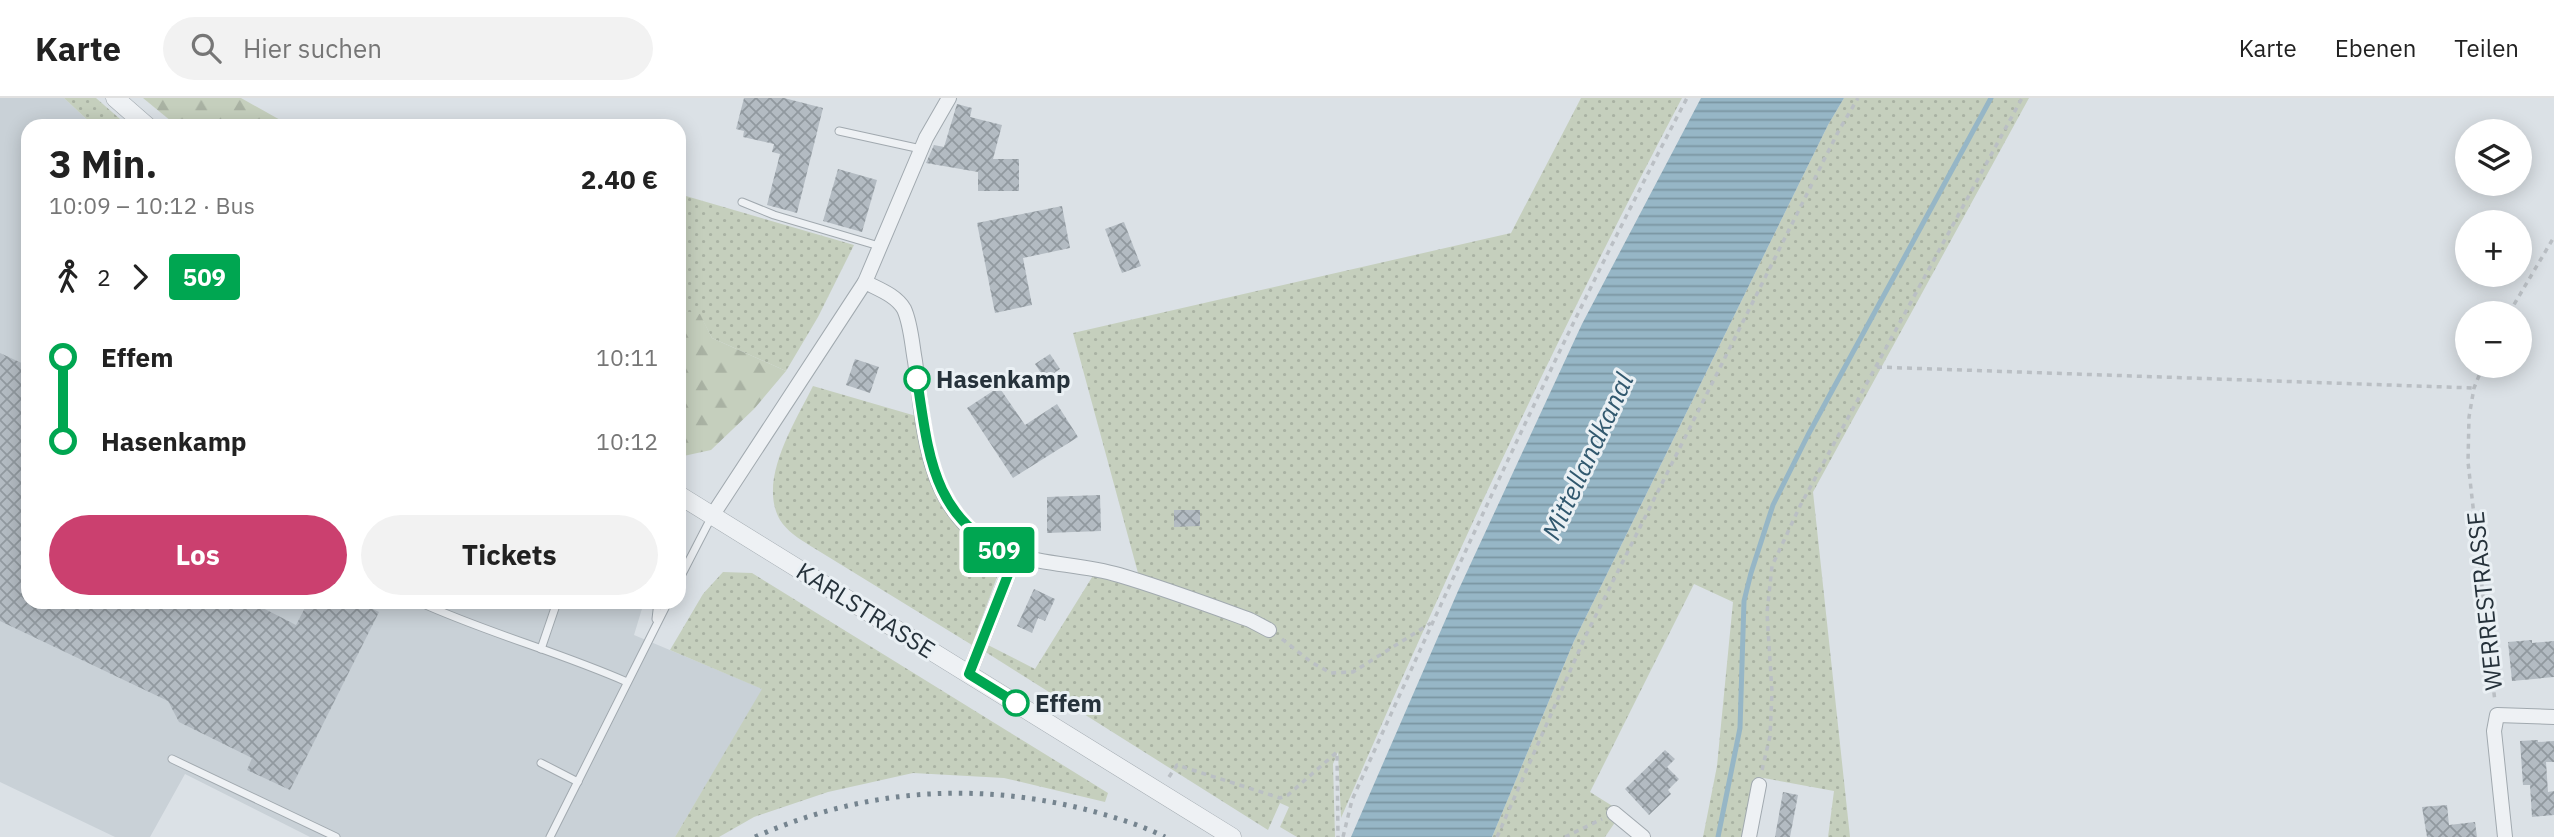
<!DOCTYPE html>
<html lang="de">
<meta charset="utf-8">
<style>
:root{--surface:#fff;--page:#f2f2f2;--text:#222;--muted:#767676;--line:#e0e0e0;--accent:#cb406f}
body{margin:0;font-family:"IBM Plex Sans",sans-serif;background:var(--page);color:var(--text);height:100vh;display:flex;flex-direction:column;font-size:26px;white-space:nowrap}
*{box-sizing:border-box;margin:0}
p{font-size:23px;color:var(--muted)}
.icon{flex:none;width:38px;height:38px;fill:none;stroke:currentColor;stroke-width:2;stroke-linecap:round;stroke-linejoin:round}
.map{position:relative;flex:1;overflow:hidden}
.side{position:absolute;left:21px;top:21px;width:665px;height:490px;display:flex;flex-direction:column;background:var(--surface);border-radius:21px;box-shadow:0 4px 18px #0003}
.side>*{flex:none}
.badge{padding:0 14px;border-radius:5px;font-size:24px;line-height:46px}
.controls{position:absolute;left:2455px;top:21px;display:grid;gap:14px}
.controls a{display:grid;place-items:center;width:77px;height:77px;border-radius:50%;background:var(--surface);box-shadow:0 4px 18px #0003;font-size:35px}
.map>.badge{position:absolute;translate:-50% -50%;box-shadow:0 0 0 4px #fff}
.legs{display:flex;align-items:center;gap:10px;height:77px;padding:0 28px;font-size:23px}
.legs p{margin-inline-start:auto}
.headline{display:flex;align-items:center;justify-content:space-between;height:119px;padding:0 28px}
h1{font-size:38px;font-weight:700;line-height:52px}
.cta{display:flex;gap:14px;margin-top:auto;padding:14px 28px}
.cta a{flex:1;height:80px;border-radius:42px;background:var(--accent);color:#fff;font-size:28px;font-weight:700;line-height:80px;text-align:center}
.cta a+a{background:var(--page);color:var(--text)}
ul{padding:0 28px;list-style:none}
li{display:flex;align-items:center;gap:24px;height:84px;font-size:26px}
li i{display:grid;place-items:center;width:10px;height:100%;margin:0 9px;background:currentColor}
li i::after{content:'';width:18px;height:18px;margin:-9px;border:5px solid;border-radius:50%;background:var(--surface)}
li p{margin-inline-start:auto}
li:first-child i{background:linear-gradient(#0000 50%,currentColor 0)}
li:last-child i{background:linear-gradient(currentColor 50%,#0000 0)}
header{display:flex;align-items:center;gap:42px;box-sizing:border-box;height:98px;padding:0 35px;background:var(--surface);border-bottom:2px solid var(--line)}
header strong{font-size:33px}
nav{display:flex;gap:38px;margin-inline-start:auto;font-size:24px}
.search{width:490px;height:63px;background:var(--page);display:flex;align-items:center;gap:18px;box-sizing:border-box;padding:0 24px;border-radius:38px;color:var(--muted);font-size:26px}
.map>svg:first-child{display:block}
</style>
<header>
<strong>Karte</strong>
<div class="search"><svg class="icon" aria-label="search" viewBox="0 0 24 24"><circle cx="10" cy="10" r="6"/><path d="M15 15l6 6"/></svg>Hier suchen</div>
<nav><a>Karte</a><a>Ebenen</a><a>Teilen</a></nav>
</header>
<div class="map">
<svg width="2554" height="739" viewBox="0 0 2554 739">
<defs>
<pattern id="grass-dots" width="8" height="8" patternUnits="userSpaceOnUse" patternTransform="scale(1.75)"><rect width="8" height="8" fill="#c5cfbd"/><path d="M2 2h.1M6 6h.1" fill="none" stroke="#a9b2a3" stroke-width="1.8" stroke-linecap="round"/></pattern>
<pattern id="forest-firs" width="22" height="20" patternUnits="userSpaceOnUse" patternTransform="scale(1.75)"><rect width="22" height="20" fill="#c5cfbd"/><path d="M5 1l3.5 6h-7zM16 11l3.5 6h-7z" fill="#a9b2a3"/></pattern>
<pattern id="water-rules" width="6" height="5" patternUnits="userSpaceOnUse" patternTransform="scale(1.75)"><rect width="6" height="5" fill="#96b6c6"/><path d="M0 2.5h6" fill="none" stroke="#7a95a2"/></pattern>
<pattern id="building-cross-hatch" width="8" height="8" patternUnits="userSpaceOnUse" patternTransform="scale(1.75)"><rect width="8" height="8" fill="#b3bbc2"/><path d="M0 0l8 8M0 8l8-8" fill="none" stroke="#91999f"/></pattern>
</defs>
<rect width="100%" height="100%" fill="#dbe1e6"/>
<path fill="#c9d1d7" d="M0 0H64L94 28H28V504H644L634 537 763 591 675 739H310L185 676 150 739H115L0 684Z"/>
<g fill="url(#grass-dots)">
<path d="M64 0H96L128 28H94Z"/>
<path d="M1581 0H1682C1558 235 1446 476 1341 720L1338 654 1333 666 1335 739H1297L1280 729 1289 709 1280 705 1268 732 984 553 986 546 1035 571 1099 468 1138 475 1073 235 1511 135Z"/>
<path d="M1844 0H2029L1813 394 1850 739H1828L1834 693 1758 679 1746 739H1703L1717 668 1733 504 1694 486 1590 694 1622 714 1605 739H1492L1574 543 1828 27Z"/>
<path d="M679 96 854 147 818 219 786 273 712 240 700 217 679 212Z"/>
<path d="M813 288 916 318 928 373 1004 460 972 547 809 447C798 440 787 433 780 422 757 382 796 323 813 288Z"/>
<path d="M723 474 752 475 1108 695 1105 704 1004 680 913 675 828 694 754 719 719 739H675L762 591 670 552 703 496Z"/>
</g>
<g fill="url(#forest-firs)">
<path d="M143 0H241L291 28H177Z"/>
<path d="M679 212 700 216 712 240 786 273 754 311 711 352 679 359Z"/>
</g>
<path fill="url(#water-rules)" d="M1701 0H1844L1828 27 1574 543 1492 739H1351L1458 493 1582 226Z"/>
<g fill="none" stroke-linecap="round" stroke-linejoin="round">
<path stroke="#96b6c6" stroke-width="5" d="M1718 739 1740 630 1744 503 1751 475 1773 407 1808 337 1991 0"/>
</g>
<g fill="url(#building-cross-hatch)">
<path d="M744 0H784L823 10 797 115 767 107 780 56 772 54 774 46 743 39 744 33 736 31Z"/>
<path d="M957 6 972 10 970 19 1002 27 993 61H1019V93H978V74L926 65 934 47 944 49Z"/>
<path d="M838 71 877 82 862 134 823 123Z"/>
<path d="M1062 108 1070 150 1023 160 1032 207 995 215 977 125Z"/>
<path d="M1124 124 1141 168 1122 175 1105 131Z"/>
<path d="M0 255 28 268V504H251L296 527 308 504H358L379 514 290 692 247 672 252 660 179 624 168 603 0 523Z"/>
<path d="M1050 256 1060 271 1045 281 1035 266Z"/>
<path d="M855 261 879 269 870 295 846 287Z"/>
<path d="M999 289 1025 327 1057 306 1078 339 1013 380 967 310Z"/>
<path d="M1100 397 1101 433 1047 435V399Z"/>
<path d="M1174 412H1200V428L1174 429Z"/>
<path d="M1034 491 1055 501 1045 523 1038 520 1032 535 1017 528Z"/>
<path d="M2532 542V545L2554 543V579L2512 583 2508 544Z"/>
<path d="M2538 642V644L2554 643V664H2546L2548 694 2554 693V717L2532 719 2530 687H2523L2520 643Z"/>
<path d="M1665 652 1675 661 1667 669 1679 681 1668 692 1671 696 1649 717 1625 691Z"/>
<path d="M1783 694 1798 697 1790 739H1775Z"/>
<path d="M2447 707 2449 727 2475 724 2477 739H2427L2422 709Z"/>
</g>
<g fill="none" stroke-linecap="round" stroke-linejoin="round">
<g stroke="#a1a9af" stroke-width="9">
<g id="service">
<path d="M839 33 921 51"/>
<path d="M742 104 774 117 879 148"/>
<path d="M679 482 712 418"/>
<path d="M419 504C487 535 559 554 627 584"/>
<path d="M656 521 658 504"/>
<path d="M541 551 557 504"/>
<path d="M172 661 336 739"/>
<path d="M541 665 578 684"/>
<path d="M550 739 668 504"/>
</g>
</g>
<g stroke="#a1a9af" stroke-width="16">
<g id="minor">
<path d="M865 184C878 191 896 197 904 211 911 226 912 247 915 263 923 320 924 389 970 431 1014 471 1065 461 1119 477 1163 490 1206 506 1250 522L1269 532"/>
<path d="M712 418 865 184 926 40 949 0"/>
<path d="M969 576 1015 459"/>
<path d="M1614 715 1643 739"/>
<path d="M1749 739 1759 687"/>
<path d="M2505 739 2494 633 2497 617 2554 619"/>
</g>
</g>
<g stroke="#a1a9af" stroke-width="19">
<g id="tertiary">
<path d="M115 0 147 28"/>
<path d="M679 397 1232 739"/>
</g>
</g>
<g stroke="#babfc4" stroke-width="3.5" stroke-dasharray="5 5" stroke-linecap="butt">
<path d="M2509 215 2554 139"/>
<path d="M2483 268 2474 290 2469 319 2468 364 2495 604"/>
<path d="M1877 269 2474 290"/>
<path d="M1282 541 1311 564 1331 575 1353 574 1431 525"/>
<path d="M1762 672 1770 638 1772 594 1767 515 1772 468 1800 408 2022 0"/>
<path d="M1169 679 1177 667 1280 700 1288 697 1337 654 1338 739"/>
<path d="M1343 739 1352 702C1459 466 1566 230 1687 0"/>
<path d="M1497 739 1585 539 1838 34 1858 0"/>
<path d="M1565 739 1602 721"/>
</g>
<use href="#service" stroke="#eef1f4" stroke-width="7"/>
<use href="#minor" stroke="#eef1f4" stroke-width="14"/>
<use href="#tertiary" stroke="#eef1f4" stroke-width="18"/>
<path stroke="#75848f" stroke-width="5" stroke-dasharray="3.5 7" stroke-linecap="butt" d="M755 739C861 692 971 683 1084 711 1111 718 1139 726 1165 739"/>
</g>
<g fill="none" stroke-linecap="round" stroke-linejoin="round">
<g stroke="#fff" stroke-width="16">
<path id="line-1" d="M917 281C929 361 933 423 1015 459L969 576 1016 605"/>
</g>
<use href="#line-1" stroke="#00a651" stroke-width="10"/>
</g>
<g fill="#fff" stroke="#00a651" stroke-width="3.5">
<circle cx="917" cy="281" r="12"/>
<circle cx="1016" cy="605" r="12"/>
</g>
<g text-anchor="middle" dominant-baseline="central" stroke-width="6" stroke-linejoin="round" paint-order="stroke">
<g font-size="24" font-weight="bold" fill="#26323b" stroke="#eaf0f4" text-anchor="start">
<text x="936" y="281">Hasenkamp</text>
<text x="1035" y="605">Effem</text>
</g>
<g font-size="24" fill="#26323b" stroke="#eaf0f4">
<text transform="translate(2484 503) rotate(-96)">WERRESTRASSE</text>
<text transform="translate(866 512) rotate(32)">KARLSTRASSE</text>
</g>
<g font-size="26" font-style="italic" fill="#31586e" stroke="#eaf0f4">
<text transform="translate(1587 358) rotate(-65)">Mittellandkanal</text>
</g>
</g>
</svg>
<div class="controls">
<a><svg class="icon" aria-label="layers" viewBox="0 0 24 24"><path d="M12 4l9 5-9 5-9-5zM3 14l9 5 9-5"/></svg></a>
<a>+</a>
<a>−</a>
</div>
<b class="badge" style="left:999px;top:452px;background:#00a651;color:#fff">509</b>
<section class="side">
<div class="headline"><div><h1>3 Min.</h1><p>10:09 – 10:12 · Bus</p></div><b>2.40 €</b></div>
<div class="legs"><svg class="icon" aria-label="walk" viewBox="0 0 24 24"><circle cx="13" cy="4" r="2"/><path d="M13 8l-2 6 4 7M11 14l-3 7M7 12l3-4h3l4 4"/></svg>2<svg class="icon" aria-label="forward" viewBox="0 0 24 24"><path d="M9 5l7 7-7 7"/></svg><b class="badge" style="background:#00a651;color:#fff">509</b></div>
<ul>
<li><i style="color:#00a651"></i><b>Effem</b><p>10:11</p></li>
<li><i style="color:#00a651"></i><b>Hasenkamp</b><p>10:12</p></li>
</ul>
<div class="cta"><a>Los</a><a>Tickets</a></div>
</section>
</div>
